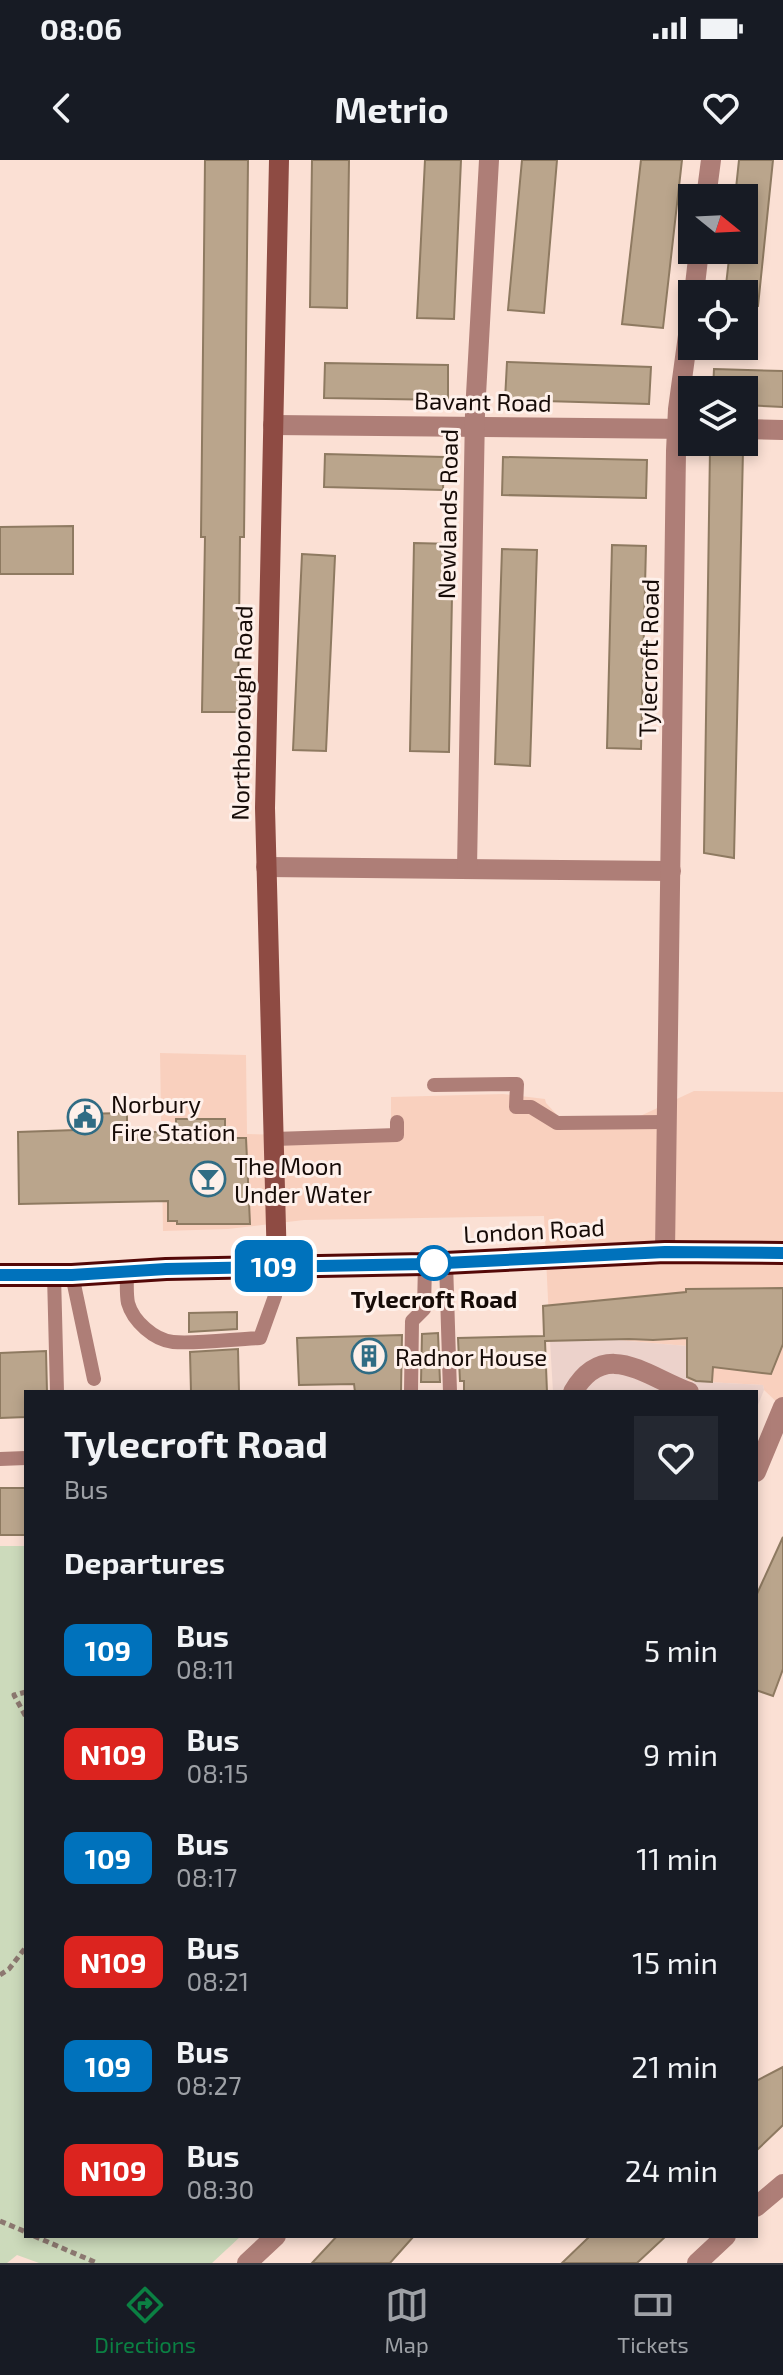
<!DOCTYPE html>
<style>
:root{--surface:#171b24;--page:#242831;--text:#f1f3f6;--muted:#9ea1a6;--line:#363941;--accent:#0b8043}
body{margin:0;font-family:"Exo 2",sans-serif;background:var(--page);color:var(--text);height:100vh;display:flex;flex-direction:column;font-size:30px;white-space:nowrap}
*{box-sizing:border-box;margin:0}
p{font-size:26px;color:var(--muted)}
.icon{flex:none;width:44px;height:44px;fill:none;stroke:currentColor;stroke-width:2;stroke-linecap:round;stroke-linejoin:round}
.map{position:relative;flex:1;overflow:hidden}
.details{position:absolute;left:24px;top:1230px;width:734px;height:848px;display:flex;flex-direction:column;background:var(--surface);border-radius:0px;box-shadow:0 4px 12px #0003}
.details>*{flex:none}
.badge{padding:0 16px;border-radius:12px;font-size:28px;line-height:52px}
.needle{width:52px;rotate:108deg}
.fabs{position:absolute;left:678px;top:24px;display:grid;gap:16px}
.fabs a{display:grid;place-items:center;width:80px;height:80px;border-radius:0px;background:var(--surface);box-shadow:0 4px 12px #0003;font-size:40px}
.map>.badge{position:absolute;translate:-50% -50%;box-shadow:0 0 0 4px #fff}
h2{padding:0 40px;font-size:30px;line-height:72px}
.round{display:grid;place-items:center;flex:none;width:84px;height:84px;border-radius:0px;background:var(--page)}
.head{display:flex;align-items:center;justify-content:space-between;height:136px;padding:0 40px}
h1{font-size:38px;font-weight:700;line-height:60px}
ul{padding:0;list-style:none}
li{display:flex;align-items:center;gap:24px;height:104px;padding:0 40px}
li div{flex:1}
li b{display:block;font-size:30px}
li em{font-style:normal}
li .badge{min-width:88px;font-weight:700;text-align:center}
.status{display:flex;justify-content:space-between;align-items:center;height:56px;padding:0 40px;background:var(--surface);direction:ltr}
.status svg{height:22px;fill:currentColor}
header{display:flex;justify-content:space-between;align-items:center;height:104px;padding:0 40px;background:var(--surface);font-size:36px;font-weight:700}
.menu{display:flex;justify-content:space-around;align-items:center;height:112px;border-top:2px solid var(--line);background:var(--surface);font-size:22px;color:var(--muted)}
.menu a{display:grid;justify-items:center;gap:4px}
.menu .on{color:var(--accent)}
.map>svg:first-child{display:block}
</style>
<div class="status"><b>08:06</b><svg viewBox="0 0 49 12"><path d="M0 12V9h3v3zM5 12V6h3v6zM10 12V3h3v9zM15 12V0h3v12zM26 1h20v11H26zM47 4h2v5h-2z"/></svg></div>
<header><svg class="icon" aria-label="back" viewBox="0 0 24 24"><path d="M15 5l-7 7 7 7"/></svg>Metrio<svg class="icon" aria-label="heart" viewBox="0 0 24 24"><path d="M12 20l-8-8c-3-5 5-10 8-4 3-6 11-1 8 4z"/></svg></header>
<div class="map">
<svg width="783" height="2103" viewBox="0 0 783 2103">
<rect width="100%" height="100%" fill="#fbe0d4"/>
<path fill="#f9d0be" d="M160 893 246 895 247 974 299 975 391 970V937L503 934 545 939 546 943 558 956 638 957 694 931 783 932V1248L764 1230 763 1225 687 1221V1186L617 1180 550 1181 544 1056 304 1060 228 1069 163 1071Z"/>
<path fill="#ecd2cb" d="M617 1180 687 1186 688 1221 763 1225 764 1230 756 1250V1232H553L550 1181Z"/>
<path fill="#ccdabb" d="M0 1386H26V2076H241L212 2103H39L17 2095 7 2103H0Z"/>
<g fill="#baa58c" stroke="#8e7a61" stroke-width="2">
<path d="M205 0H248L244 377H240L238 552H202L205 377H201Z"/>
<path d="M312 0H349L347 148 310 147Z"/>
<path d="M425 0H461L454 159 417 158Z"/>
<path d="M522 0H557L544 153 508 150Z"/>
<path d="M641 0H682L663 168 622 164Z"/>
<path d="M739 0H773L758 146 744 145V134H725L730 90H744V38H735Z"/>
<path d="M507 202 651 207 649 244 505 240Z"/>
<path d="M325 203 448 205V240L324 238Z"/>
<path d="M714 209 783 211V247L744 245V230H713Z"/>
<path d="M710 289 743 290 734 698 704 693Z"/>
<path d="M325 294 444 297 443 330 324 327Z"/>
<path d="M503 297 647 300 646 338 502 335Z"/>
<path d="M73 366V414H0V367Z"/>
<path d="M414 383 453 384 449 592 410 591Z"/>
<path d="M612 385 646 386 641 589 607 588Z"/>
<path d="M502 389 537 390 530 606 495 604Z"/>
<path d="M302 394 335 396 326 591 293 590Z"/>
<path d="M127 953V972H168V964L176 965V959H225V978H246L250 1064H177V1061H168V1041L19 1044 18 972 76 970V954Z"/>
<path d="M783 1128V1184L771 1214 713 1207 712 1222 696 1221 687 1217V1178L653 1180 629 1179 545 1181 547 1232H464V1221H460L458 1178 544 1176 543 1146 686 1132V1129Z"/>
<path d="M237 1152V1169L189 1172V1153Z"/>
<path d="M438 1173 440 1222H421L422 1174Z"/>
<path d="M402 1175 401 1232H355L354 1224 299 1225 297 1178Z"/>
<path d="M238 1189 239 1232H191L190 1192Z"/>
<path d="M46 1191 47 1232H26V1257L0 1258V1193Z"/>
<rect x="0" y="1328" width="26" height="47"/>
<path d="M783 1377V1509L773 1536 756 1530V1436Z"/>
<path d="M783 1907V1965L756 1991V1921Z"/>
<path d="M337 2076H414L390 2103H312Z"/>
<path d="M590 2076H666L637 2103H562Z"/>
</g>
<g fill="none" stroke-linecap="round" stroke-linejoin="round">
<g stroke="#8c7870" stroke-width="5" stroke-dasharray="6 4" stroke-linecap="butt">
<path d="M26 1532 14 1535 26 1557"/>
<path d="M0 1815 9 1809 26 1787"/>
<path d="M0 2061 26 2072"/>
<path d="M34 2076 97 2103"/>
</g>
<g stroke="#ae7e77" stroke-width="14">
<path d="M434 925 517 924 516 947H531L557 963 666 962"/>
<path d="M274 979 397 975V962"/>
<path d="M446 1102 450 1232"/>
<path d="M127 1112C127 1121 126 1133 128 1143 133 1161 154 1180 173 1182 197 1184 234 1179 260 1178L275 1136 277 1106"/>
<path d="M54 1115 57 1232"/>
<path d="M72 1115 94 1219"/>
<path d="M411 1232 412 1161 424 1149 425 1104"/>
<path d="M0 1299 26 1298"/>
</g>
<g stroke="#ae7e77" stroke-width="20">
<path d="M706 38 711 0"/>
<path d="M694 134 699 90"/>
<path d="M273 265 692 269"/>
<path d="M744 269 783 270"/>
<path d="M266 707 671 711"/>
<path d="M467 709 475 253 489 0"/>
<path d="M665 1092 676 291 678 249 692 146"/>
<path d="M573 1232C605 1177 647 1217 689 1232"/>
<path d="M756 1312 783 1247"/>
<path d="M756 2047 783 2024"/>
<path d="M247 2103 276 2076"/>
<path d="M697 2103 726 2076"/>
</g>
<path stroke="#8e4b43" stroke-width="20" d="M277 1106 265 648 279 0"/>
<path stroke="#540807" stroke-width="24" d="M0 1115H72L166 1109 425 1104 665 1092 783 1093"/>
</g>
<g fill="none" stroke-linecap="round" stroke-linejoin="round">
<g stroke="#fff" stroke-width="18">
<path id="line" d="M0 1115H72L166 1109 425 1104 665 1092 783 1093"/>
</g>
<use href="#line" stroke="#0072bc" stroke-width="12"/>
</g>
<defs>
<g id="civic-ring" transform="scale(1.8)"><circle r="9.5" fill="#fef0ea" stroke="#306c84" stroke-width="1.5"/><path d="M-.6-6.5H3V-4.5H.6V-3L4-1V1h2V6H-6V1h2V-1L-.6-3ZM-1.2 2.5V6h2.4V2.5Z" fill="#306c84"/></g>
<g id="bar-ring" transform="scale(1.8)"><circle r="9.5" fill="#fef0ea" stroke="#306c84" stroke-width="1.5"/><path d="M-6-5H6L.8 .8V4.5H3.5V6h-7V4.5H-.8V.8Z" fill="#306c84"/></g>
<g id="building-ring" transform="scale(1.8)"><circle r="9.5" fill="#fef0ea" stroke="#306c84" stroke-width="1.5"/><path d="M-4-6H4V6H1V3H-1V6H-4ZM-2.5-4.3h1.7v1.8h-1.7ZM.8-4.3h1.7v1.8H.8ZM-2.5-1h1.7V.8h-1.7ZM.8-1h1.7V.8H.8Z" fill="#306c84"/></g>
</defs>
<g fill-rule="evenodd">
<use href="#civic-ring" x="85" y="957"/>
<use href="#bar-ring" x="208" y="1019"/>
<use href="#building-ring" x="369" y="1196"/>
</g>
<circle fill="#fff" stroke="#0072bc" stroke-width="4" cx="434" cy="1103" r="16"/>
<g text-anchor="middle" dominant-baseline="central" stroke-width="6" stroke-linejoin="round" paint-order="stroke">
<g font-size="24" fill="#160b07" stroke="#fef0ea">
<text transform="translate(483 241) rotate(1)">Bavant Road</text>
<text transform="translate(447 354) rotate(-89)">Newlands Road</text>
<text transform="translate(648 498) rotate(-89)">Tylecroft Road</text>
<text transform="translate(241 553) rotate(-89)">Northborough Road</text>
<text transform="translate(534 1070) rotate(-3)">London Road</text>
</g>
<g font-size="24" fill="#160b07" stroke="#fef0ea" text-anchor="start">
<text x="111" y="943">Norbury<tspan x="111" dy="28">Fire Station</tspan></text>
<text x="234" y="1005">The Moon<tspan x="234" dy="28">Under Water</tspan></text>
<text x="395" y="1196">Radnor House</text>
</g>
<g font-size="24" font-weight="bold" fill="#160b07" stroke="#fef0ea">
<text x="434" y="1138">Tylecroft Road</text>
</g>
</g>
</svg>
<div class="fabs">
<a><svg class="needle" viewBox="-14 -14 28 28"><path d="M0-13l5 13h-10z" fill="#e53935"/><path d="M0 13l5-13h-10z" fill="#9ea1a6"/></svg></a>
<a><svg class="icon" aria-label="locate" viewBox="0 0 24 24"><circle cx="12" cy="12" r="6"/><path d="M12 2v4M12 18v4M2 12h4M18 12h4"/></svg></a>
<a><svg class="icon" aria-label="layers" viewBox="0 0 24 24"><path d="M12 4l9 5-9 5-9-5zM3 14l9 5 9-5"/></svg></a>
</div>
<b class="badge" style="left:274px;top:1106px;background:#0072bc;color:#fff">109</b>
<section class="details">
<div class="head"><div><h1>Tylecroft Road</h1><p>Bus</p></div><a class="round"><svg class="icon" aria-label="heart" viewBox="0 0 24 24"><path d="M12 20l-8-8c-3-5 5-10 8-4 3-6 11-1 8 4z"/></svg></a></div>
<h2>Departures</h2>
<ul>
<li><span class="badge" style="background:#0072bc;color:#fff">109</span><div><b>Bus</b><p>08:11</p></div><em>5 min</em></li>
<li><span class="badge" style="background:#dc241f;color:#fff">N109</span><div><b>Bus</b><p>08:15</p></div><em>9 min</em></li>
<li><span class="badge" style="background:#0072bc;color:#fff">109</span><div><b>Bus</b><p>08:17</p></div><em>11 min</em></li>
<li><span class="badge" style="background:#dc241f;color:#fff">N109</span><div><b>Bus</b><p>08:21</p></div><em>15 min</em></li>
<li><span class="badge" style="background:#0072bc;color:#fff">109</span><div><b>Bus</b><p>08:27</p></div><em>21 min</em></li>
<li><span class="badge" style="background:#dc241f;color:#fff">N109</span><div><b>Bus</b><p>08:30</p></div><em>24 min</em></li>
</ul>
</section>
</div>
<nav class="menu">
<a class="on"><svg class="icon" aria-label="directions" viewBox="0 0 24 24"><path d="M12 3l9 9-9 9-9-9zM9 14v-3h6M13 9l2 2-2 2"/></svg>Directions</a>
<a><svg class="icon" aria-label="map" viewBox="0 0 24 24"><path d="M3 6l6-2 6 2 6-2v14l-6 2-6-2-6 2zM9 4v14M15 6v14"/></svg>Map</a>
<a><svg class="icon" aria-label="tickets" viewBox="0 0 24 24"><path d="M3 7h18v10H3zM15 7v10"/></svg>Tickets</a>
</nav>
